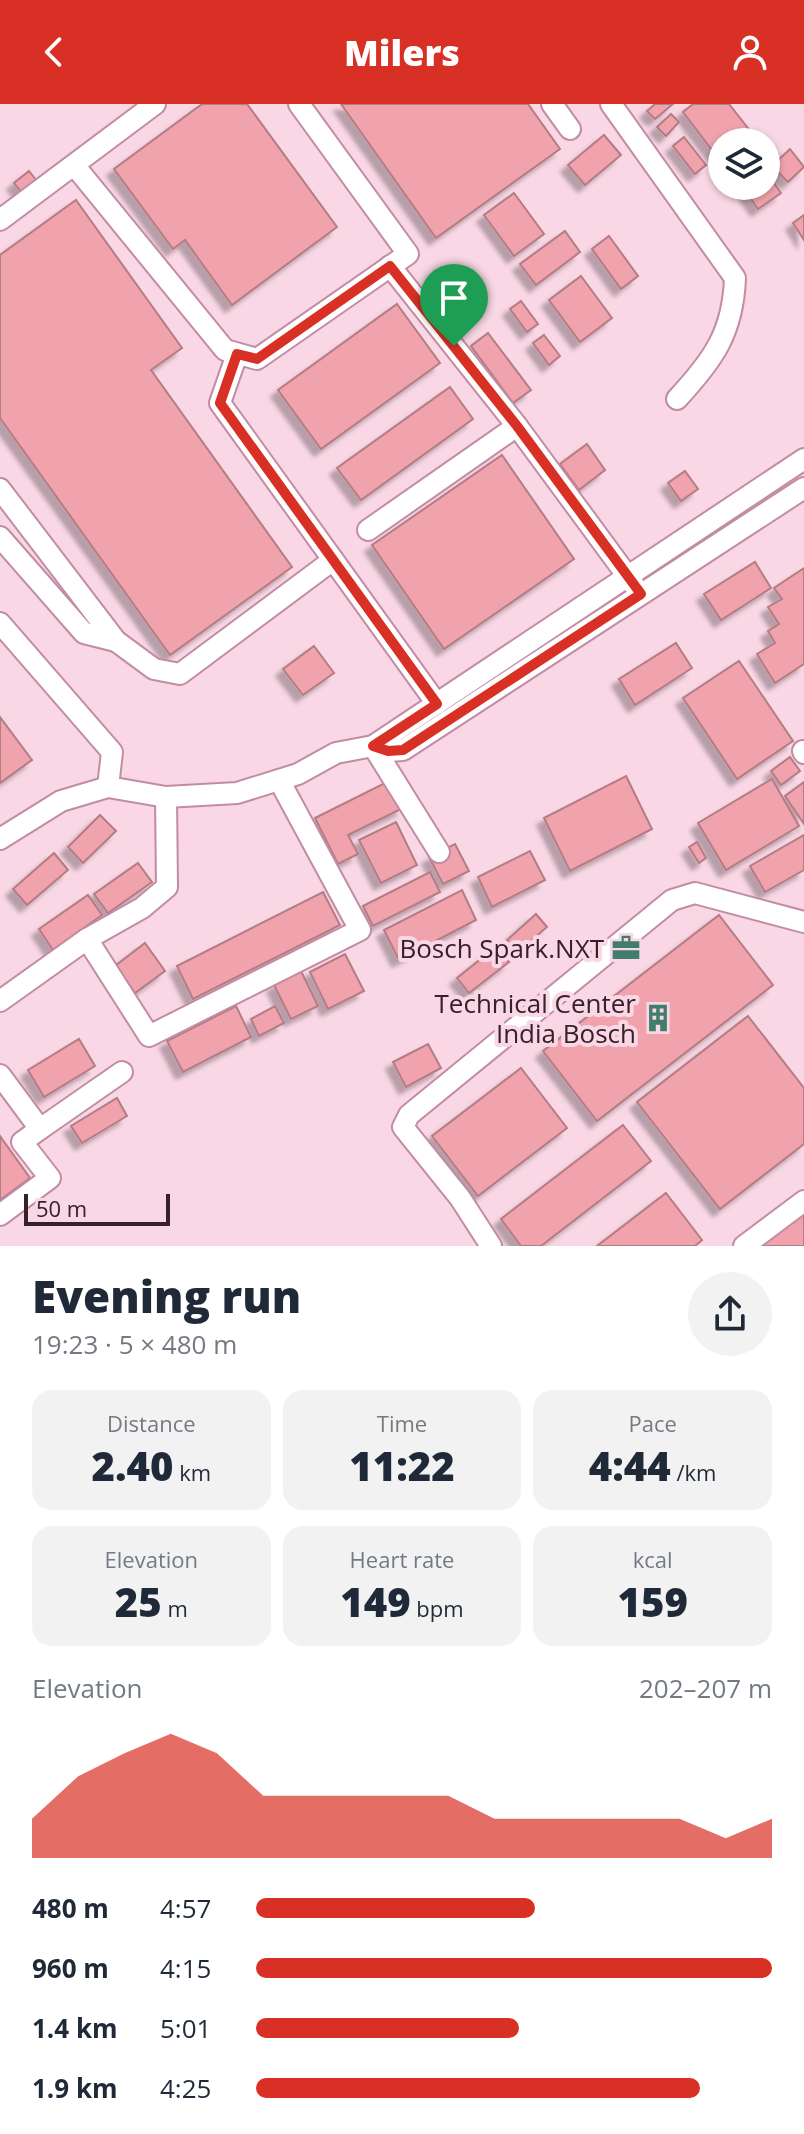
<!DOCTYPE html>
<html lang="en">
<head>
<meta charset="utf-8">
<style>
	body { margin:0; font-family:"Open Sans",sans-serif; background:#f2f2f3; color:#1f2937; height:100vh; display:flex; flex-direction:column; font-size:30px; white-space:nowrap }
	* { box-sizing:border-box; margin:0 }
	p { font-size:26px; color:#747a83 }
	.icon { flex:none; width:44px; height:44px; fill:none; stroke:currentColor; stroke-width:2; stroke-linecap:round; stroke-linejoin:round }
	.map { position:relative; height:1142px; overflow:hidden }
	.panel { display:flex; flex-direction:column; background:#fff; flex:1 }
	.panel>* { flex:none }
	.fabs { position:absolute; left:708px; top:24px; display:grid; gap:16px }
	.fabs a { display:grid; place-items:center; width:72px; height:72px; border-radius:50%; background:#fff; box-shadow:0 2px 6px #0004; font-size:40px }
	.scale { position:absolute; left:24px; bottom:20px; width:146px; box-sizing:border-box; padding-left:8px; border:4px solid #36212a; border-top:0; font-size:22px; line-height:28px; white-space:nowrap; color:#36212a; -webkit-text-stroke:6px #f9d7e5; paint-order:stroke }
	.pin { position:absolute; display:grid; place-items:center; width:68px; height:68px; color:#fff; margin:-82px -34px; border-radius:50% 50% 50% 0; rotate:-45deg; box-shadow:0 0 8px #0007 }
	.pin .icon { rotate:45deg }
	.round { display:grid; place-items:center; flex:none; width:84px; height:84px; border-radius:42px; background:#f2f2f3 }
	.head { display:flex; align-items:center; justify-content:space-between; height:136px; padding:0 32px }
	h1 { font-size:44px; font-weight:800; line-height:60px }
	.stats { display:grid; grid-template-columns:repeat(3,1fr); gap:12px; height:136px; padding:8px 32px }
	.stats div { display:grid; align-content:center; border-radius:20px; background:#f2f2f3; text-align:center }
	.stats b { font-size:40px; font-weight:800 }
	.stats small { font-size:22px; font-weight:400 }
	.stats p { font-size:22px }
	.chart { height:224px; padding:16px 32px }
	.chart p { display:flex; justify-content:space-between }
	.chart svg { width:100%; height:144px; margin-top:8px; fill:#d93025; opacity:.7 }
	ul { padding:0 32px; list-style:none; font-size:26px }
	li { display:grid; grid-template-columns:128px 96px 1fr; align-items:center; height:60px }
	li i { height:20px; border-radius:10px; background:#d93025 }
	header { display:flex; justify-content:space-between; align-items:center; height:104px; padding:0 32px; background:#d93025; color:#fff; font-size:36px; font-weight:800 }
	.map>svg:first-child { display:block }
	.building { fill:#f1a3ad; stroke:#b47b83; stroke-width:2; filter:url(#shadow) }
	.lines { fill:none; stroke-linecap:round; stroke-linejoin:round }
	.minor-casing { stroke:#c28ca4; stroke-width:24 }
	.minor { stroke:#fff; stroke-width:20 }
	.route-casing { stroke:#fff; stroke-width:16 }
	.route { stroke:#d93025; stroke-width:10 }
	.labels { text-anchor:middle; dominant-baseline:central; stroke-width:8; stroke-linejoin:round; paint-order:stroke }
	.poi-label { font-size:26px; fill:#36212a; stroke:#f9d7e5; text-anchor:end }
</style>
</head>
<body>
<header><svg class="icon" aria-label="back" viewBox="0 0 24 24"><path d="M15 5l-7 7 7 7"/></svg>Milers<svg class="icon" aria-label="person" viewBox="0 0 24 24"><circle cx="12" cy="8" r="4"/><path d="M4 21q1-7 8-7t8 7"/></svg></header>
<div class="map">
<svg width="804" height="1142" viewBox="0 0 804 1142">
	<defs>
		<filter id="shadow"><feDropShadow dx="-7" dy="7" stdDeviation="2" flood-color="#0004"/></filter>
	</defs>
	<rect width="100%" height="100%" fill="#f9d7e5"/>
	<g class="building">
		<path d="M202,0H247L337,123L232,201L185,136L173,145L114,65Z"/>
		<path d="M341,0H528L560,45L436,134Z"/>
		<path d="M655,0H673L655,15L647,7Z"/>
		<path d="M693,0H729L751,28L738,38H722V51L718,54L683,8Z"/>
		<path d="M671,10L679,18L666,32L657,23Z"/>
		<path d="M604,31L621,51L585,81L568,61Z"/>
		<path d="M684,33L706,61L695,70L673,42Z"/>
		<path d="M790,45L804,63L788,78L772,62Z"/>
		<path d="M29,67L37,77L22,89L14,79Z"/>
		<path d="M766,68L781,89L758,105L742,82H766Z"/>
		<path d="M514,89L544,130L514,152L484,111Z"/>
		<path d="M76,96L182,244L151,266L292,463L170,551L0,314V151Z"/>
		<path d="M804,111V136L793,119Z"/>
		<path d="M565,127L580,148L536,181L520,160Z"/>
		<path d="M609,132L638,172L621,185L592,145Z"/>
		<path d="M581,172L612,214L580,238L549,196Z"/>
		<path d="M521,197L538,220L527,228L510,205Z"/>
		<path d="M397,200L440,259L321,345L278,286Z"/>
		<path d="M488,229L531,286L513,299L471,242Z"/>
		<path d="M544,231L560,252L549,261L533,239Z"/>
		<path d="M450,283L473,315L361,396L337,364Z"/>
		<path d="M587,340L605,366L579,386L560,360Z"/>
		<path d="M502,351L574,455L444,545L372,441Z"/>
		<path d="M685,367L698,385L681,397L668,379Z"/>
		<path d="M755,458L771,484L721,516L704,490Z"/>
		<path d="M804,464V560L775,579L757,550L775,539L768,527L779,520L768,503L782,495L774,484Z"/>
		<path d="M676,539L692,564L635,601L619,575Z"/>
		<path d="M314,542L334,569L303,591L283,565Z"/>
		<path d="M739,557L793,637L737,675L683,594Z"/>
		<path d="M0,613L32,656L0,679Z"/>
		<path d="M790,653L800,667L781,681L771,667Z"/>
		<path d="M626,672L652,725L570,767L544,714Z"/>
		<path d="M772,675L799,722L726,766L698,719Z"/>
		<path d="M389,677L403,704L348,731L358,750L338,760L315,714Z"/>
		<path d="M804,678V720L785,692Z"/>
		<path d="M100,711L116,727L83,759L68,743Z"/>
		<path d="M396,718L417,761L381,779L359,736Z"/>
		<path d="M804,731V766L765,788L750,762Z"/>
		<path d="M697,738L706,754L699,759L689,743Z"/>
		<path d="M455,740L469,767L443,780L429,753Z"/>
		<path d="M530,747L545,776L492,803L478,773Z"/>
		<path d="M54,749L68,766L27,801L13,785Z"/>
		<path d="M138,759L152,778L108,809L94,790Z"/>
		<path d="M430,768L440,788L373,822L363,802Z"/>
		<path d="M462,786L476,816L399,856L384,826Z"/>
		<path d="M323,788L340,821L193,895L177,862Z"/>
		<path d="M88,791L102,811L53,846L39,825Z"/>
		<path d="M536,810L547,823L518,848L507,836Z"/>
		<path d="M719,811L773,881L597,1017L543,947Z"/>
		<path d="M145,839L165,867L135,889L115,862Z"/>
		<path d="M497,842L509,858L469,889L457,874Z"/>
		<path d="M345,850L364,887L328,905L310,868Z"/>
		<path d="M301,867L318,902L291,915L274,881Z"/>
		<path d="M236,902L251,933L183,968L167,937Z"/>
		<path d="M275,902L284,919L259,932L251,915Z"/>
		<path d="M748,912L804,984V1040L720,1105L637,998Z"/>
		<path d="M79,935L95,962L44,993L28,966Z"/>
		<path d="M428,940L441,964L406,983L393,958Z"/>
		<path d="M521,964L567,1024L478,1092L432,1032Z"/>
		<path d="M117,994L127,1012L82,1039L71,1022Z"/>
		<path d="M623,1021L651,1057L541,1142H521L501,1115Z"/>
		<path d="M0,1032L30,1074L0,1096Z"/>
		<path d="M666,1089L702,1136L695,1142H597Z"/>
		<path d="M804,1106V1142H757Z"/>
	</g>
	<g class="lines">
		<defs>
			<g id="minor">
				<path d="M552,0L570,25"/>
				<path d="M611,0L735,174C733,229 713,256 677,295"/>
				<path d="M74,61L225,246L257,255L408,150L299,0"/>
				<path d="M0,116L155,0"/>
				<path d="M390,162L517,322L634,481"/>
				<path d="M237,250L220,299L437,600"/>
				<path d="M0,385L116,537L154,565L180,570L333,456"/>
				<path d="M368,426L517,322"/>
				<path d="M0,433L84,529L116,537"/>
				<path d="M0,519L112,648L108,683L166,693L237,689L298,670L336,649L373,642L804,355"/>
				<path d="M373,642L388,647L403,646L804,384"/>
				<path d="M373,642L439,748"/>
				<path d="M803,647L804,649"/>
				<path d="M166,693L167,783L142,804L87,835L149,932L360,826L279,676"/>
				<path d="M0,735L61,697L108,683"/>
				<path d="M0,897L87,835"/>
				<path d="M0,971L40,1025L122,968"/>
				<path d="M0,1111L50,1074L22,1038L40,1025"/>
				<path d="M491,1142L460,1094L403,1023L409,1011L672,796L695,789L804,818"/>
				<path d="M744,1142L804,1097"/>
			</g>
		</defs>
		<use href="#minor" class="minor-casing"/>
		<use href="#minor" class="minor"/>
	</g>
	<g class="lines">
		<defs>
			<path id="route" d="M390,162L517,322L641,490L403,646L388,647L373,642L437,600L220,299L237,250L257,255Z"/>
		</defs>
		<use href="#route" class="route-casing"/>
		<use href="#route" class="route"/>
	</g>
	<defs>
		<symbol id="office-bare" viewBox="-9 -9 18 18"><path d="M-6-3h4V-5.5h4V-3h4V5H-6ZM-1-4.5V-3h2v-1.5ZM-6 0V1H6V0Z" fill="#407e6b" stroke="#f9d7e5" stroke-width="2.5" paint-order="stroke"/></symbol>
		<symbol id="building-bare" viewBox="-9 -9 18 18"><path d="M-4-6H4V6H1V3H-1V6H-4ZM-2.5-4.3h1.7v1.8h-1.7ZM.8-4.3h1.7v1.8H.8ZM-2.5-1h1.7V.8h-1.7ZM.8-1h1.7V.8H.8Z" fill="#407e6b" stroke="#f9d7e5" stroke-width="2.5" paint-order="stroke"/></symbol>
	</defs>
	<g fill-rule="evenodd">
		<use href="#office-bare" x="606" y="824" width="40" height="40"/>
		<use href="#building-bare" x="638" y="894" width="40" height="40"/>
	</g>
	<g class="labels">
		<g class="poi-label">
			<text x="604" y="844">Bosch Spark.NXT</text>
			<text x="636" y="899">Technical Center<tspan x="636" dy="30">India Bosch</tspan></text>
		</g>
	</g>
</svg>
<div class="fabs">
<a><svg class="icon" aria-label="layers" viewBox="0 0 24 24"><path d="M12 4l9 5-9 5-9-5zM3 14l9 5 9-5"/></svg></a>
</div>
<div class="scale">50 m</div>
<div class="pin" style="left:454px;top:242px;background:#1e9e55"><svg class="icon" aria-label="arrive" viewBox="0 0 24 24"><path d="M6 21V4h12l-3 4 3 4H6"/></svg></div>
</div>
<section class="panel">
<div class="head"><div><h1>Evening run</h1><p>19:23 · 5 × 480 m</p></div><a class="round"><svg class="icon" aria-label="share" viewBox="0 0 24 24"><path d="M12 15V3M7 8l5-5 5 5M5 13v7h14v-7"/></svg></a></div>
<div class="stats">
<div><p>Distance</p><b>2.40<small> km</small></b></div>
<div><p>Time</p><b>11:22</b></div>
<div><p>Pace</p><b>4:44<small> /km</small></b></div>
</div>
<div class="stats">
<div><p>Elevation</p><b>25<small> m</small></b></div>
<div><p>Heart rate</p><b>149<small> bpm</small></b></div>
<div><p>kcal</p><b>159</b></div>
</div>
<div class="chart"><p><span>Elevation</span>202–207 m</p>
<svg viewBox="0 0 160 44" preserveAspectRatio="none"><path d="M0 44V32L10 19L20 12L30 6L40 12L50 25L60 25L70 25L80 25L90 25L100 32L110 32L120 32L130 32L140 32L150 38L160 32V44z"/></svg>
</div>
<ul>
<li><b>480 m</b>4:57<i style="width:54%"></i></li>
<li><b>960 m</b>4:15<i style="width:100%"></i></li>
<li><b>1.4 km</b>5:01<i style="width:51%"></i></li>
<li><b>1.9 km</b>4:25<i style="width:86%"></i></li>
</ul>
</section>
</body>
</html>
